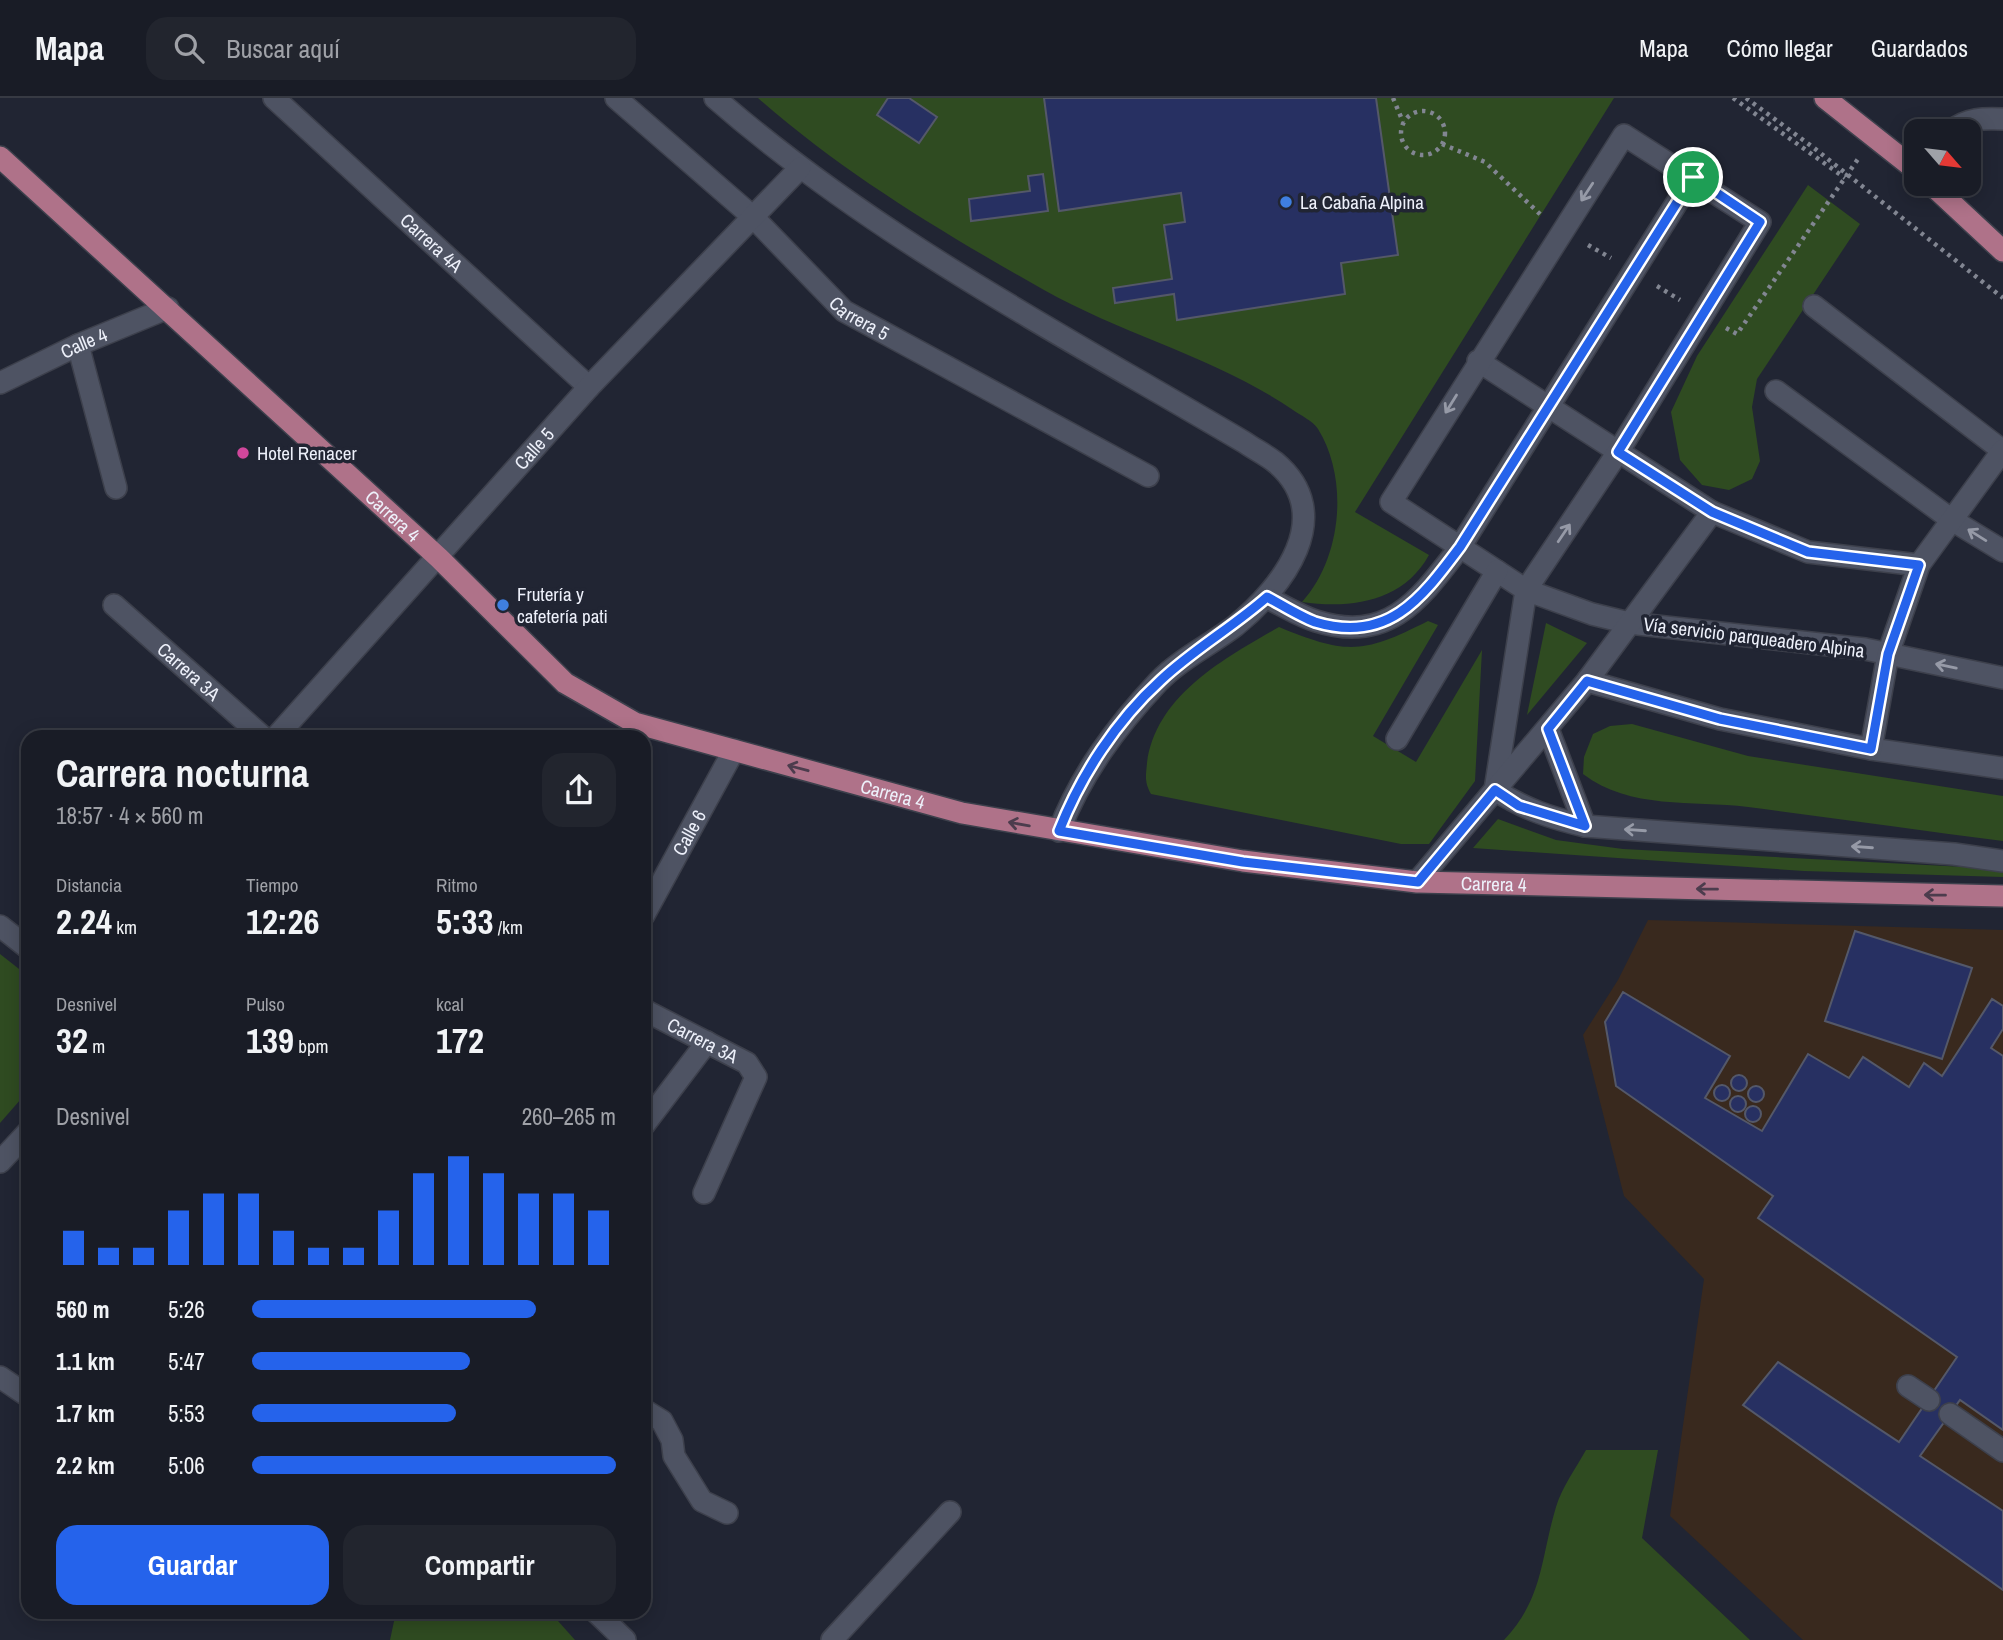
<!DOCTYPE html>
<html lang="es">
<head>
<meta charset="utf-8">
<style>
	body { margin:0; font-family:"Archivo Narrow",sans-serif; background:#22252e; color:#f1f3f6; height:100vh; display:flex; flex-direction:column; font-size:26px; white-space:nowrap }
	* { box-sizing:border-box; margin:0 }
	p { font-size:23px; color:#9fa1a7 }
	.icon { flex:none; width:38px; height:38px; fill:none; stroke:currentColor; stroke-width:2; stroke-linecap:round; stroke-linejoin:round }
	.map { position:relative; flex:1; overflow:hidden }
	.side { position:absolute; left:21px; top:632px; width:630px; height:889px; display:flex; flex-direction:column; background:#191c26; border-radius:21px; box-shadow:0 4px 18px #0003,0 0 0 2px #373a43 }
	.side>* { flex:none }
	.needle { width:46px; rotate:118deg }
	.tools { position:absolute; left:1904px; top:21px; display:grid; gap:14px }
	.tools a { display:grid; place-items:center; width:77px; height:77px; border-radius:14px; background:#191c26; box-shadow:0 4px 18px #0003,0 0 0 2px #373a43; font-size:35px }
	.pin { position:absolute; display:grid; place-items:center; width:60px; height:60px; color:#fff; margin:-30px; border:4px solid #fff; border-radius:50%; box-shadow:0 2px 7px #0007 }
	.round { display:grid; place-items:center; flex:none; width:74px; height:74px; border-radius:21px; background:#22252e }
	.head { display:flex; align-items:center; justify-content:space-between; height:119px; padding:0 35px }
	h1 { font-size:38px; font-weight:700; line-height:52px }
	.metrics { display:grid; grid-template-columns:repeat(3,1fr); gap:10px; height:119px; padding:7px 35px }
	.metrics div { display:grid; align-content:center }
	.metrics b { font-size:35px; font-weight:700 }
	.metrics small { font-size:19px; font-weight:400 }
	.metrics p { font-size:19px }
	.chart { height:196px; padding:14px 35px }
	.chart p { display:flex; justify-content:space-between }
	.chart svg { width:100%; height:126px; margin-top:7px; stroke:#2563eb; stroke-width:6 }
	.action { display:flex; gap:14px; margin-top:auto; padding:14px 35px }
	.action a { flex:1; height:80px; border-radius:21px; background:#2563eb; color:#fff; font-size:28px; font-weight:700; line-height:80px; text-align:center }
	.action a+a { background:#22252e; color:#f1f3f6 }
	ul { padding:0 35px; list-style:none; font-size:23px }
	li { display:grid; grid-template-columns:112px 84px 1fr; align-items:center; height:52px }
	li i { height:18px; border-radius:9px; background:#2563eb }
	header { display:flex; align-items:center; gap:42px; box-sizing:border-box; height:98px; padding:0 35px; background:#191c26; border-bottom:2px solid #373a43 }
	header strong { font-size:33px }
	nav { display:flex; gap:38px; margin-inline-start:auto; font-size:24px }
	.search { width:490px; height:63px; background:#22252e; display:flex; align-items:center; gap:18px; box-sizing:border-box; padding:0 24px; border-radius:21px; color:#9fa1a7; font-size:26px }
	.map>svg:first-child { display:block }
	.industrial { fill:#39291e }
	.green { fill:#2f4b21 }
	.building { fill:#273062; stroke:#545869; stroke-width:2 }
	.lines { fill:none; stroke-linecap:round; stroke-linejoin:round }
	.minor-casing { stroke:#3d404c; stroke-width:24 }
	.major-casing { stroke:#3d404c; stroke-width:24 }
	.path { stroke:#828692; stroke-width:4.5; stroke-dasharray:3.5 5; stroke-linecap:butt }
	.minor { stroke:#4e5363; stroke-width:21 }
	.major { stroke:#af7289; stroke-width:21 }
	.oneway { stroke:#969aa7 }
	.oneway2 { stroke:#4c3c4d }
	.route-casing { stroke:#fff; stroke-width:14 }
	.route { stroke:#2563eb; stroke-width:9 }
	.shop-dot { fill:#3f7fe0; stroke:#212533; stroke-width:2.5 }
	.hotel-dot { fill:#d1479c; stroke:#212533; stroke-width:2.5 }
	.labels { text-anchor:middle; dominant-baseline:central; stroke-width:7; stroke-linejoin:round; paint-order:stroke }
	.poi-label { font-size:19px; fill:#edf0fa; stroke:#212533; text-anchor:start }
	.street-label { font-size:19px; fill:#edf0fa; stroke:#212533 }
</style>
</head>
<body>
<header>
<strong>Mapa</strong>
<div class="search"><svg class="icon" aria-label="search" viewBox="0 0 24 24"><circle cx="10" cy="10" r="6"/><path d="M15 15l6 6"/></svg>Buscar aquí</div>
<nav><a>Mapa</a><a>Cómo llegar</a><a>Guardados</a></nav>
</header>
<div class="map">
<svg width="2003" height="1542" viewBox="0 0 2003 1542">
	<rect width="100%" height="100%" fill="#212533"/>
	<path class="industrial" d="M1648,822L2003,832V1542H1803L1670,1418L1704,1181L1624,1098L1583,937L1618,882Z"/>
	<g class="green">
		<path d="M758,0H1614L1355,414L1429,457C1403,504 1351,511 1302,504C1342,460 1349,381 1318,331C1313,323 1300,317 1293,312C1217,260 1124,237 1044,192C945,136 844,76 758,0Z"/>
		<path d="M1808,87L1860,126L1757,281L1752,309L1760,363L1752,381L1729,392L1702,387L1680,362L1671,314L1697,258Z"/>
		<path d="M1428,523L1438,527L1373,638L1416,664L1482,552L1475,683L1429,746H1401L1151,696C1144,684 1146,677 1147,665C1156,597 1225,560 1279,529C1347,557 1363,556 1428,523Z"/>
		<path d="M1546,525L1587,545L1527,617Z"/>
		<path d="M1632,626L1748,658L2003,698V743C1918,732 1833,720 1748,709C1692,702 1630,712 1583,676L1584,659L1593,636L1610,628Z"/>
		<path d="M1498,721L1556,742L1623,751L2003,771V779L1804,773L1473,750Z"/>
		<path d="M0,856L28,878V993L0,1025Z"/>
		<path d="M1586,1352H1658L1642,1440L1750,1542H1504C1544,1499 1540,1462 1556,1409C1562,1389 1576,1370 1586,1352Z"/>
		<path d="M396,1514H550L575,1542H390Z"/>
	</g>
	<g class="building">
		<path d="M888,0H909L937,19L919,45L877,17Z"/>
		<path d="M1044,0H1376L1398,157L1341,165L1345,196L1177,222L1174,196L1115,205L1113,190L1172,181L1164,127L1185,124L1181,95L1059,113Z"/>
		<path d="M1043,76L1048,113L971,123L969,101L1030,93L1028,78Z"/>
		<path d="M1855,833L1972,870L1942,961L1825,923Z"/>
		<path d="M1623,894L1730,958L1705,1000L1762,1033L1808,956L1849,980L1863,959L1909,989L1924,965L1942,978L1992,901L2003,908V931L1991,950L2003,958V1332L1960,1302L1920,1358L2003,1413V1492L1743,1307L1778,1264L1899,1344L1957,1259L1758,1120L1773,1098L1616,988L1605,924Z"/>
		<circle cx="1739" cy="985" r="8"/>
		<circle cx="1722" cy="995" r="8"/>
		<circle cx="1756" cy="996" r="8"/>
		<circle cx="1738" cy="1006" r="8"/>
		<circle cx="1753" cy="1016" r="8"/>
	</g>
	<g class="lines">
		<defs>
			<g id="minor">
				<path id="s1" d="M274,0L589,289"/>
				<path id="s2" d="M616,0L753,119L844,213L1148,378"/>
				<path d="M715,0C874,139 1063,237 1244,344C1254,351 1266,357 1275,364C1339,417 1282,490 1235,528C1210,547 1180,561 1158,584C1116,629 1081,676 1059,733"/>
				<path d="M1951,33C1967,20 1984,20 2003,21"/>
				<path d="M1814,208L2003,353"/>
				<path d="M78,247L116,390"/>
				<path d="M1478,263L1712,414L1808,454L1919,467"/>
				<path id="s3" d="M0,285L78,247L168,210"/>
				<path d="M1776,293L1952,422L2003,453"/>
				<path d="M1267,500C1283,507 1299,518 1316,523C1389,546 1420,501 1460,449L1693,79"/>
				<path id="s4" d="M114,507L263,639"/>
				<path d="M2003,580L1865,551L1629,525L1592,516L1526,492L1391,404L1624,37L1760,124L1618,354L1526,492L1495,692C1524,711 1551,720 1585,728L1954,756L2003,763"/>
				<path d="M1587,583L1720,621L1871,651L2003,670"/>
				<path d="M1548,631L1585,728"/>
				<path id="s5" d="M276,639L589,289L800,70"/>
				<path d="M1397,641L1497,473"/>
				<path d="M1871,651L1888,556L1919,467L2003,352"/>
				<path d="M1417,784L1587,583L1712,414"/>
				<path id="s6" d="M644,817L734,652"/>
				<path d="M0,828L28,850"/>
				<path id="s7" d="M644,912L747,965L756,979L704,1095"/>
				<path d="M644,1027L707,944"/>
				<path d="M0,1064L28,1034"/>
				<path d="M0,1279L28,1298"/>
				<path d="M1908,1288L1929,1302"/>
				<path d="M644,1312L662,1323L672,1342L674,1358L702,1403L727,1415"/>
				<path d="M1950,1316L2003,1353"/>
				<path d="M596,1514L625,1542"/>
				<path d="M832,1542L950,1414"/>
			</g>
			<g id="major">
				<path d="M1825,0L1916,72"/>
				<path id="s8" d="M0,59L439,460L565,585L635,625L962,715L1243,763L1417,784L2003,798"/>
				<path d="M1931,86L2003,153"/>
			</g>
		</defs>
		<use href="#minor" class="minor-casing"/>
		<use href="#major" class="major-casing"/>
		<g class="path">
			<path d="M1393,0L1403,24"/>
			<path d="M1733,0L1845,80"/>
			<path d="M1746,0L1814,50L2003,200"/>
			<circle cx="1423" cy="35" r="22"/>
			<path d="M1442,46L1485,64L1542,118"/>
			<path d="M1588,147L1611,160"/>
			<path d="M1657,188L1680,202"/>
			<path d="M1726,230L1737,236L1858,61"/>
		</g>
		<use href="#minor" class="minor"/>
		<use href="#major" class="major"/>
	</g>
	<defs><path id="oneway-shaft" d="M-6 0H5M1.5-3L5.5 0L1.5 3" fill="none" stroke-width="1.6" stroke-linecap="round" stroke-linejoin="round" transform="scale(1.75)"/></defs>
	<g class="oneway">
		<use href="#oneway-shaft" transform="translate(1587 94) rotate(123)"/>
		<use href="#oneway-shaft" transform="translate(1451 306) rotate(122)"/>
		<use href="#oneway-shaft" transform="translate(1564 435) rotate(-56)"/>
		<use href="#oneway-shaft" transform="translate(1977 437) rotate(-148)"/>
		<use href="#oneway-shaft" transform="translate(1946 568) rotate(-168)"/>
		<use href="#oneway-shaft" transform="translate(1635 732) rotate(-176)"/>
		<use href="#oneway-shaft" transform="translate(1862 749) rotate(-176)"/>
	</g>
	<g class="oneway2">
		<use href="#oneway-shaft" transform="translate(798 670) rotate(-165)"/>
		<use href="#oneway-shaft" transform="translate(1019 726) rotate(-170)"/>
		<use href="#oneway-shaft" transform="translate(1707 791) rotate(-179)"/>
		<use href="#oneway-shaft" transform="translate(1935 797) rotate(-179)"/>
	</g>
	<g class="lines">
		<defs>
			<path id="route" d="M1693,79L1760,124L1618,354L1712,414L1808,454L1919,467L1888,556L1871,651L1720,621L1587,583L1548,631L1585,728L1519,708L1495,692L1418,784L1243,764L1059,733C1081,677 1116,623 1161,582C1194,551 1233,529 1267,499C1282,507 1299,518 1315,524C1388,546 1421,501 1460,449Z"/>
		</defs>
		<use href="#route" class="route-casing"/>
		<use href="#route" class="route"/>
	</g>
	<g class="shop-dot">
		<circle cx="1286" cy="104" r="7"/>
		<circle cx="503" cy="507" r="7"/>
	</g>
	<circle class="hotel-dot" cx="243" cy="355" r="7"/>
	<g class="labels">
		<g class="poi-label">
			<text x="1300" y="104">La Cabaña Alpina</text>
			<text x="257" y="355">Hotel Renacer</text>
			<text x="517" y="496">Frutería y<tspan x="517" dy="22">cafetería pati</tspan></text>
		</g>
		<g class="street-label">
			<text stroke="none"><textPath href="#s1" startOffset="214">Carrera 4A</textPath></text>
			<text stroke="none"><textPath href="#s2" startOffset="329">Carrera 5</textPath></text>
			<text stroke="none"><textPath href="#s3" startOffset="93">Calle 4</textPath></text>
			<text stroke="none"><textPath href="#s5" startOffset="387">Calle 5</textPath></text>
			<text stroke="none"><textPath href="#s8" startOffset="532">Carrera 4</textPath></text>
			<text transform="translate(1754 539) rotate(7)">Vía servicio parqueadero Alpina</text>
			<text stroke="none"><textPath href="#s4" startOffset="100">Carrera 3A</textPath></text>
			<text stroke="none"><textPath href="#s8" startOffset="1120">Carrera 4</textPath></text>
			<text stroke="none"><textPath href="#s6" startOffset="94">Calle 6</textPath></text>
			<text stroke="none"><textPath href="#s8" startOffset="1729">Carrera 4</textPath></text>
			<text stroke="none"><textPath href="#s7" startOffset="66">Carrera 3A</textPath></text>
		</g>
	</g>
</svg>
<div class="tools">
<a><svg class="needle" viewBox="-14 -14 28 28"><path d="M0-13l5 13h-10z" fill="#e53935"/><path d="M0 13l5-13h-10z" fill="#9fa1a7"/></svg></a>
</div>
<div class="pin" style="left:1693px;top:79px;background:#1e9e55"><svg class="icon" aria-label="arrive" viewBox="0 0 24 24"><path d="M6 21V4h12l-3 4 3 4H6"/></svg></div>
<section class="side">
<div class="head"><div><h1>Carrera nocturna</h1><p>18:57 · 4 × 560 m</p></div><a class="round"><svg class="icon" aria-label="share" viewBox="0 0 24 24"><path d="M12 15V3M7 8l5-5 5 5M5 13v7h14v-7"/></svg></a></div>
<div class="metrics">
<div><p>Distancia</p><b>2.24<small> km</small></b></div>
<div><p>Tiempo</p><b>12:26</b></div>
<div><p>Ritmo</p><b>5:33<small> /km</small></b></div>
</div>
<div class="metrics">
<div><p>Desnivel</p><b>32<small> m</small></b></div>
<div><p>Pulso</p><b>139<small> bpm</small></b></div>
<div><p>kcal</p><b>172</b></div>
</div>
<div class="chart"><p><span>Desnivel</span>260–265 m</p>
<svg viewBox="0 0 160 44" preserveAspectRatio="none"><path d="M5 44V32M15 44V38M25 44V38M35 44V25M45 44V19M55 44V19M65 44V32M75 44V38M85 44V38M95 44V25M105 44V12M115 44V6M125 44V12M135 44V19M145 44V19M155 44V25"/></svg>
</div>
<ul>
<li><b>560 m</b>5:26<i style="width:78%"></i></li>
<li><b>1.1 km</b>5:47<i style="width:60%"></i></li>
<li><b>1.7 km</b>5:53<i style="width:56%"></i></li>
<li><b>2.2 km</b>5:06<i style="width:100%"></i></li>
</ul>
<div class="action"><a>Guardar</a><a>Compartir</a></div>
</section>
</div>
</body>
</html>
